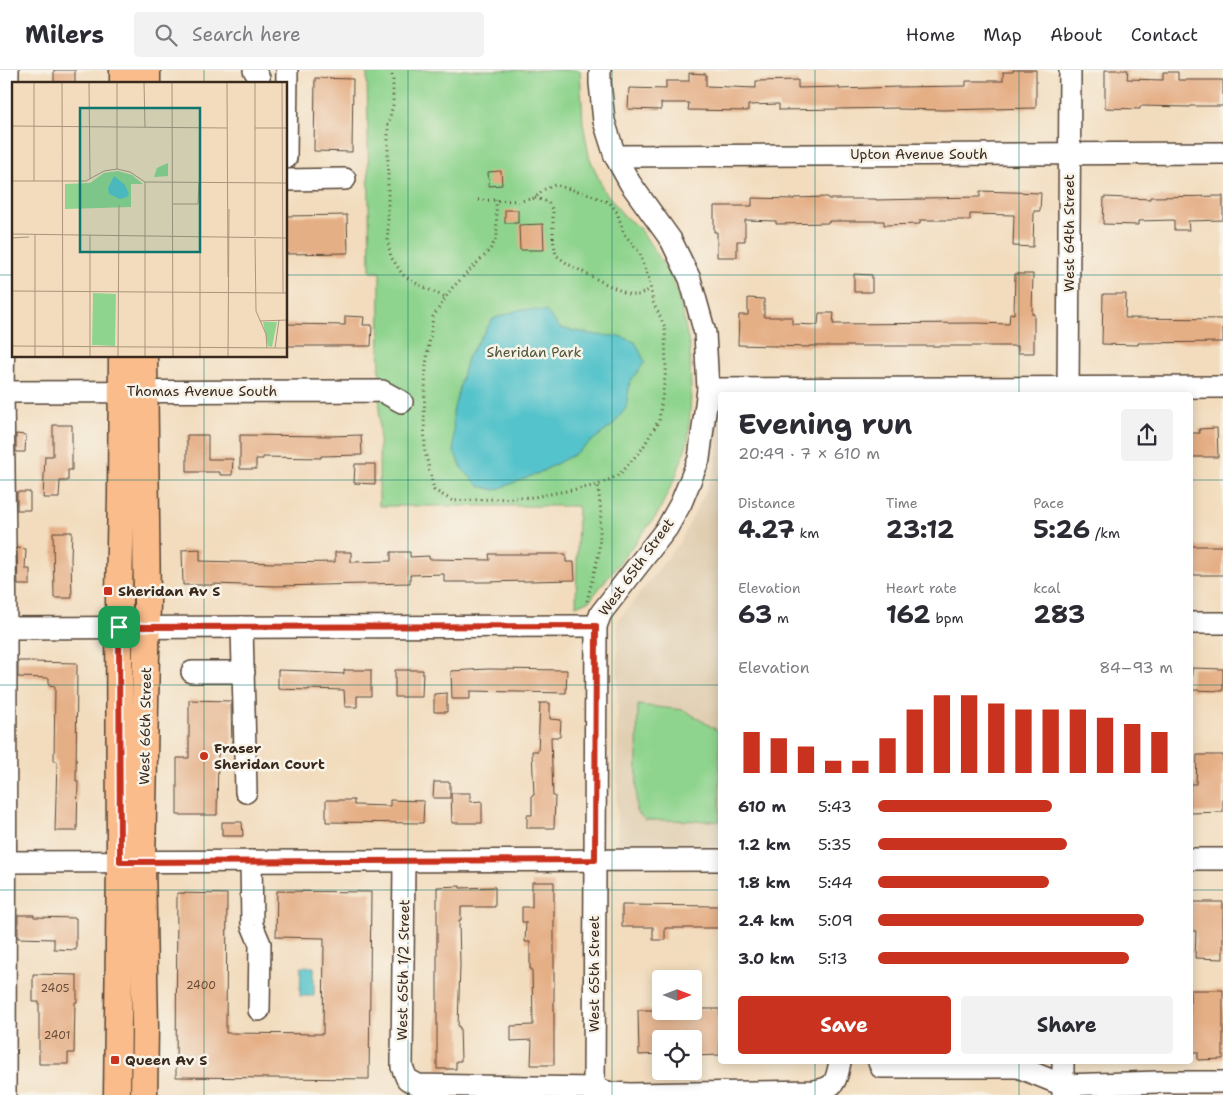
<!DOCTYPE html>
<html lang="en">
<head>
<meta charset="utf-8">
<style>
	body { margin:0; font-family:"Shantell Sans",sans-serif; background:#f2f2f3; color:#2b2b33; height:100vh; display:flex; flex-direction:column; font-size:19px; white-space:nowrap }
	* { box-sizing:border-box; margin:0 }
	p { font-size:16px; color:#7c7c81 }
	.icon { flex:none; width:28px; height:28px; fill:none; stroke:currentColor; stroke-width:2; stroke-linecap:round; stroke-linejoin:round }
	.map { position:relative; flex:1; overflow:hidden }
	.drawer { position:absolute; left:718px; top:322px; width:475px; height:672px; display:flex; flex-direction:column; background:#fff; border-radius:5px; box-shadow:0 2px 12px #0003 }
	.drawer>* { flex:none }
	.needle { width:32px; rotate:90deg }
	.fabs { position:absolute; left:652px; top:900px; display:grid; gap:10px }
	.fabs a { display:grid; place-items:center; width:50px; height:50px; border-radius:5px; background:#fff; box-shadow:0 2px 12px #0003; font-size:25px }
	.pin { position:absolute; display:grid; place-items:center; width:42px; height:42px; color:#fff; margin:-21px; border-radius:10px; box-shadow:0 2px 8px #0006 }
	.round { display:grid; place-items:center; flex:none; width:52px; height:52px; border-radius:5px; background:#f2f2f3 }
	.summary { display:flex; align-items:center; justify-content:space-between; height:85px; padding:0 20px }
	h1 { font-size:28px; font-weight:700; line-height:38px }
	.stats { display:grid; grid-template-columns:repeat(3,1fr); gap:8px; height:85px; padding:5px 20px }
	.stats div { display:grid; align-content:center }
	.stats b { font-size:25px; font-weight:700 }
	.stats small { font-size:14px; font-weight:400 }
	.stats p { font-size:14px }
	.chart { height:140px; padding:10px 20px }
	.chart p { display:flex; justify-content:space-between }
	.chart svg { width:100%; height:90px; margin-top:5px; stroke:#c8321e; stroke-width:6 }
	.action { display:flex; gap:10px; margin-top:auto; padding:10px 20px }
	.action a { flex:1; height:58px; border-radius:5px; background:#c8321e; color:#fff; font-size:20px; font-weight:700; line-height:58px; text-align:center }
	.action a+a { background:#f2f2f3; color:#2b2b33 }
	ul { padding:0 20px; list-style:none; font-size:16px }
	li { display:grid; grid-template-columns:80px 60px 1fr; align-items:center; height:38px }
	li i { height:12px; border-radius:6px; background:#c8321e }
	header { display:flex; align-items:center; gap:30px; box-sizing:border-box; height:70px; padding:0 25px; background:#fff; border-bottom:1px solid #e1e1e2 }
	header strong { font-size:24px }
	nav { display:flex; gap:28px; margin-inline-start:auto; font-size:18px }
	.search { width:350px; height:45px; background:#f2f2f3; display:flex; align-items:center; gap:12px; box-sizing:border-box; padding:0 18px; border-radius:5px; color:#7c7c81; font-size:19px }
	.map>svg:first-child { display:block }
	.built { fill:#e0ceb1 }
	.green { fill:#8fd48e; stroke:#657f56 }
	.water { fill:#55c3cb; stroke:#487674 }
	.building { fill:#e5af86 }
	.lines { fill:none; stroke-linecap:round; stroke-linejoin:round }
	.minor-casing { stroke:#564536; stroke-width:24 }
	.major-casing { stroke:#564536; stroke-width:29 }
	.path { stroke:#564536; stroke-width:3; stroke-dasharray:1 4; stroke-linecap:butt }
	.minor { stroke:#fff; stroke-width:21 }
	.major { stroke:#f9bc8a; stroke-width:26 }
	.route-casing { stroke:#fff; stroke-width:10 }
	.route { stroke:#c8321e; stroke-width:6 }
	.grid { fill:none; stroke:#0f766e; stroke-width:1; stroke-opacity:0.55 }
	.poi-dot { fill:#c8321e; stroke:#f7f3e8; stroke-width:2 }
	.labels { text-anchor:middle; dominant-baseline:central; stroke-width:5; stroke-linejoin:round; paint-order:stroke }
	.number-label { font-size:11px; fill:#664b38 }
	.street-label { font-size:14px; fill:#3b2a1e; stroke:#f7f3e8 }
	.park-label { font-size:14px; fill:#50543a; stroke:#f7f3e8 }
	.poi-label { font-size:14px; font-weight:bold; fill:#3b2a1e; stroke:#f7f3e8; text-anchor:start }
	.inset-road { fill:none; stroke:#a9957d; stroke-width:1 }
	.view { fill:#0f766e; fill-opacity:0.15; stroke:#0f766e; stroke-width:2.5 }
	.inset-edge { fill:none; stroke:#3b2a1e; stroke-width:2.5 }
</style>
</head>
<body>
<header>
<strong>Milers</strong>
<div class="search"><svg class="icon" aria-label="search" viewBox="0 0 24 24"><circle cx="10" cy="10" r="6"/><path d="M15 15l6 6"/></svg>Search here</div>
<nav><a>Home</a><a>Map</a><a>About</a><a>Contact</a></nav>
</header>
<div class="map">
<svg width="1223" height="1025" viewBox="0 0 1223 1025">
	<rect width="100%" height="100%" fill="#f7f3e8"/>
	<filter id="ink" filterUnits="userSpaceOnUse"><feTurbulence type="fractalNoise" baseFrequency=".02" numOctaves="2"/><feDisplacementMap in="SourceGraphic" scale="10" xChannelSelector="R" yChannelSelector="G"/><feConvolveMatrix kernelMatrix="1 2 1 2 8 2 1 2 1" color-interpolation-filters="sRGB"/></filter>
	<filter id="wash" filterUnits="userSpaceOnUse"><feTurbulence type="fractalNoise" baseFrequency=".0096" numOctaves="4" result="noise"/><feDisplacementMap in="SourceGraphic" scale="20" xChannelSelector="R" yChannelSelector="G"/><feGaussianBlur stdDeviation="1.12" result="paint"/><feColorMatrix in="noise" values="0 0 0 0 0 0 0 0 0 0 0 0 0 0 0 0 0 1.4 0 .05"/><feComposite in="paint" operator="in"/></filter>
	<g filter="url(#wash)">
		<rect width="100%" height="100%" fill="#f2dcbd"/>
		<path class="built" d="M720,374V776L617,777L618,551L680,472L703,427L715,397Z"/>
		<g class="green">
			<path d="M367,0H580L583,53L589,86L603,119L624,146L639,158L655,181L672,208L682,240L690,279L691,325L688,371L676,406L657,445L590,530L576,536L578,436H379L380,202H370Z"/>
			<path d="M638,635L684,640L717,660L720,664V751L645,750L636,741Z"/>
		</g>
		<g class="water">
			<path d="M521,239L546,241L560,258L597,265L619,266L635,272L645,292L630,312L626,338L612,356L573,385L539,403L495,420L479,416L463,400L454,382L453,342L467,288L493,249Z"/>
			<path d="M301,897H314V926H300Z"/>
		</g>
		<g id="blocks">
			<g class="building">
				<rect x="54" y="0" width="21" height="14"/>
				<path d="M1013,0H1036V38L943,40L898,39V38L779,40V34L748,35V41L688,40L689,33H661V40L628,39L629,18L666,19V11H689V3L706,4V16L756,18V11L798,10V18L839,17V19L898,17L966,16V11H1003V2H1013Z"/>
				<path d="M1105,0H1128L1127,9L1163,10V2H1178V10H1223V36H1190V37L1140,36V39L1105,38Z"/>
				<path d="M315,8L353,9L352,82L314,81Z"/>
				<path d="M501,101L502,115L489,116L488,102Z"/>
				<path d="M980,121L1041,123L1040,141H1034L1033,177L1013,176L1014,145L970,144V150H920V154L884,155V151H829V153L776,154V151L745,150V171H737V187H717V162H714V136H752V128L794,129V128L828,127V129H876V130L925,129V128L980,127Z"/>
				<path d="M1223,126V150L1188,151L1189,160H1174V150L1138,151V155L1103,154L1104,127L1150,129V127Z"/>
				<rect x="505" y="140" width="13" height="13"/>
				<path d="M347,145L348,183L286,184V146Z"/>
				<path d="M543,154L544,180H520L519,155Z"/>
				<path d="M854,204L872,205V222H854Z"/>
				<path d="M1015,204H1033L1032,244H1034V283H1018V276H809V277L738,275L739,245H748V228L764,229V247H792V254L818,255L819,243H834L833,254L977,253L1009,254L1010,243L1014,244Z"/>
				<path d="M1103,224H1126L1125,248L1223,249V272L1138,273V275L1102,274Z"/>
				<path d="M345,246L364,247L363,255H372L371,276H286V254L345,255Z"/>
				<path d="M53,355H72V400H68V411H60L59,428H43L45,386H53Z"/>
				<path d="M1217,358L1218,387H1190V363H1200L1199,359Z"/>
				<path d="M16,364L26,365L25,382H16Z"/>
				<path d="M187,365H208V389H233L232,405H220V402H187Z"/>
				<path d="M240,365L330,366L361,365L362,385L321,386V388L263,387V389H256V399H240Z"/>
				<path d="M355,394H375V414L354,413Z"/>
				<rect x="17" y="422" width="13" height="18"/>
				<path d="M53,462H72L71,488L72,528H54Z"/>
				<rect x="1190" y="476" width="33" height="29"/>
				<path d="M17,478L26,479L25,499H30V515H18Z"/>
				<path d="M200,479V491L276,493L335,492V482H351V492L391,491V482H410V487L429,486V489L490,490L489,484H566V492H574L575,510L484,512H444V504L410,505V513L276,516L212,514V515H183L182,480Z"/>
				<path d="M18,591H30V592L77,593L76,711H78L77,761H55L57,691H54L55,616L49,615V608L18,607Z"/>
				<path d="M1192,598L1223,599V621L1191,620Z"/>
				<path d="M488,599L567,600L566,623L470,621V629H452L451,601Z"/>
				<path d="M278,600L308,601V602L344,604V600H371V626H357V637H345L344,620L308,619V620L278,619Z"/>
				<path d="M395,600H423L422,627H395Z"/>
				<path d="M447,623V642H434V624Z"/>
				<path d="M189,630L231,631L232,683H218L217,745H177V688H189Z"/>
				<path d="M540,633H550V649L561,650L560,667H551L553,726H555L554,758H527V745H532V725H534L532,681H538Z"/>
				<path d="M1197,685H1223V742L1190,743V714H1196Z"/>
				<path d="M434,712H450V728H433Z"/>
				<path d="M451,723H470V732L482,731V753H452Z"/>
				<path d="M326,730H354V735L390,736V730L424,731L423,753L326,752Z"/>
				<path d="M222,752H242L243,766H222Z"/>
				<path d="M532,812H554V995H531L532,970L511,971V956L533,955L532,899H530V872H525L526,852H522V837H532Z"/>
				<path d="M460,816V818L495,817V837H461V850H459L460,895L458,957H460L461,991H456V999H437V817Z"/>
				<path d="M277,821L371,822L369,1009L176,1007L177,823L227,824L226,963L323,964L324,868L276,867Z"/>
				<path d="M1190,832H1223V889L1195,888L1196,861H1190Z"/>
				<path d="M622,835L720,836V858H665V870H653V857H622Z"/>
				<path d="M18,845H34V847L76,848V880L54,879V869L18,868Z"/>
				<path d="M33,904L77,905V932H75L74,983H68V994H39V932H33Z"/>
				<path d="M1190,920H1223V989L1198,990V982H1190Z"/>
				<path d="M694,939H720V985L694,986V969H661V984L639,985L638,940H661V941H694Z"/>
			</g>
		</g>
	</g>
	<g filter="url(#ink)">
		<use href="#blocks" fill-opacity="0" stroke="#564536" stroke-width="1"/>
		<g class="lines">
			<defs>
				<g id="minor">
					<path d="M254,0L259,8V14"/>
					<path d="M615,86L1223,83"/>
					<path d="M286,88L287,0"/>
					<path d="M286,110L345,109"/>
					<path d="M708,319L1223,317"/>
					<path d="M0,322L382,321L402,332"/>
					<path d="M1068,325L1070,0"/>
					<path d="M1190,553H1223"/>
					<path d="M242,557L246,722"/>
					<path d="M0,558L596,556"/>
					<path d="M192,602H244"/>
					<path d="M1190,789H1223"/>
					<path d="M251,791L252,855L260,874L259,940"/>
					<path d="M404,791L402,997L407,1009L418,1015L594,1018L611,1023L630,1024L814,1021C835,1018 836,1012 840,992"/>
					<path d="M0,792L720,790"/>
					<path d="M879,992L881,997H1018L1063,1015L1159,1012H1223"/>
					<path d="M5,1025L6,558L3,322L8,0"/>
					<path d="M594,1025L596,556L601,543L667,458L681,433L699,389L708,319L705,263L690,209L671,170L630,113L615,86L604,51L600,13V0"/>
					<path d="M1063,1025V992"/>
				</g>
				<g id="major">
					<path d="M123,14V0"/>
					<path d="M147,14V0"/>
					<path d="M117,1025L120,792L119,525L121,425L122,286"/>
					<path d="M144,1025L145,958L142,792L147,532L144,286"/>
				</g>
			</defs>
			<use href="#minor" class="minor-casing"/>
			<use href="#major" class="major-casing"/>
			<g class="path">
				<path d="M391,0L393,9V35L388,55V173L391,187L403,205L421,216L445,227"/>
				<path d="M535,128L548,132L553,141V169L556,185L568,194L604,213L630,225H639L651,219"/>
				<path d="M478,130L521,131L535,128L543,120L555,115L588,124L610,133L617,142L624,164L639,182L649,209L653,232L665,257L666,300L659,350L642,379L619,405L598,415L534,427L453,431L434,420L425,381L424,345L426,295L433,247L451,219L490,180L497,167L496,130"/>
				<path d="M587,531L599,483L601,443L598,415"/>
			</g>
			<use href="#minor" class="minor"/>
			<use href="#major" class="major"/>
		</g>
	</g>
	<g class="lines" filter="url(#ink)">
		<defs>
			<path id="route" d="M596,556L595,790L120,792L119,557Z"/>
		</defs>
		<use href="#route" class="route-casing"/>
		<use href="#route" class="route"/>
	</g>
	<path class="grid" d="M204,0V14M408,0V1025M612,0V1025M815,0V325M1019,0V325M0,205H14M286,205H1223M204,286V1025M0,410H720M1190,410H1223M0,615H720M1190,615H1223M0,820H720M1190,820H1223M815,992V1025M1019,992V1025"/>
	<g class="poi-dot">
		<rect x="103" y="516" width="10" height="10" rx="2.5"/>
		<circle cx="204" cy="686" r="5"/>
		<rect x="110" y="985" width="10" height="10" rx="2.5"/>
	</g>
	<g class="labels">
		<g class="number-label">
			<text x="201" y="915">2400</text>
			<text x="55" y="918">2405</text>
			<text x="57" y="965">2401</text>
		</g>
		<g class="street-label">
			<text x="919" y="84">Upton Avenue South</text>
			<text transform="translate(1069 163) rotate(-90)">West 64th Street</text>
			<text x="202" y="321">Thomas Avenue South</text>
			<text transform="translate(636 497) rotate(-54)">West 65th Street</text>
			<text transform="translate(145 656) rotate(-89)">West 66th Street</text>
			<text transform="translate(403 900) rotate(-89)">West 65th 1/2 Street</text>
			<text transform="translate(594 904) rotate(-90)">West 65th Street</text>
		</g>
		<g class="park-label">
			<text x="534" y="282">Sheridan Park</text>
		</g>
		<g class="poi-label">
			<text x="118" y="521">Sheridan Av S</text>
			<text x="214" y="678">Fraser<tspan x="214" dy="16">Sheridan Court</tspan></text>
			<text x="125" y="990">Queen Av S</text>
		</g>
	</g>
	<g transform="translate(12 12)">
		<rect width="275" height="275" fill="#f2dcbd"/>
		<path d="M156,81V94L142,95L145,86ZM106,89L120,93L131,102H119V125L53,127V102L78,101L92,91ZM81,211L104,212L103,264L80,263ZM251,240H265L260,265L256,264Z" fill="#8fd48e"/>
		<path d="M102,94L113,103L117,112L115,115L108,117L97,112L96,106Z" fill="#55c3cb"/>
		<path class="inset-road" d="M22,0V99M50,0L51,275M77,0L78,97M105,0V87M132,0L133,45M160,0L161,275M215,0L216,195M243,0V154M270,0L271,211M0,44L215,46M243,46H275M0,99H74L92,89L105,87L118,90L133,100L275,101M133,100V275M160,122H186L187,100M0,152L275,156M23,152V275M78,153V275M188,153V275M0,156L17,155M243,157L244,229L254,252L255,266M0,209L275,211M248,239L275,238M0,264L275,266M263,266L267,238M106,275L107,123M216,275L217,127"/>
		<path class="view" d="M68,26H188V170H68Z"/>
		<rect width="275" height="275" class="inset-edge"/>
	</g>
</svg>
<div class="fabs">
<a><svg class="needle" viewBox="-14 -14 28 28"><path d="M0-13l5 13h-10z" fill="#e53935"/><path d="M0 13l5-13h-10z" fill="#7c7c81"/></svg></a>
<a><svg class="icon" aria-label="locate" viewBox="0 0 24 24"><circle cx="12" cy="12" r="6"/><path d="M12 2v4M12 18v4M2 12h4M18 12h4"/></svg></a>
</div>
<div class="pin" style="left:119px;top:557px;background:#1e9e55"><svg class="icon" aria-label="arrive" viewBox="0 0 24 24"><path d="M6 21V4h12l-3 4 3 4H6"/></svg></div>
<section class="drawer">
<div class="summary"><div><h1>Evening run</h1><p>20:49 · 7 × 610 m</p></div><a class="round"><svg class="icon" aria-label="share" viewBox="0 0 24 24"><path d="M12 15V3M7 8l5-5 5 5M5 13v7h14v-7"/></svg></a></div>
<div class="stats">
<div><p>Distance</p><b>4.27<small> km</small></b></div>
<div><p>Time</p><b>23:12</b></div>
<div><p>Pace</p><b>5:26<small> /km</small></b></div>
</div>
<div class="stats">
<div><p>Elevation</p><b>63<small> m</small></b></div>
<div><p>Heart rate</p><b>162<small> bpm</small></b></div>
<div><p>kcal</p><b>283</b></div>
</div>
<div class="chart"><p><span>Elevation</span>84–93 m</p>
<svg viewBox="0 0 160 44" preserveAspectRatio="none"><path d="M5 44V24M15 44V27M25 44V31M35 44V38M45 44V38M55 44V27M65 44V13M75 44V6M85 44V6M95 44V10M105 44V13M115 44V13M125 44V13M135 44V17M145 44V20M155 44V24"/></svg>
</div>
<ul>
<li><b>610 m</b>5:43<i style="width:59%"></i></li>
<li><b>1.2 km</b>5:35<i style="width:64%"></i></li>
<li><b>1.8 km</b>5:44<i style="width:58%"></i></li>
<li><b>2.4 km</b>5:09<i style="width:90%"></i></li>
<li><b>3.0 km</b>5:13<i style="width:85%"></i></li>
</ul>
<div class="action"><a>Save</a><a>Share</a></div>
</section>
</div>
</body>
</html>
